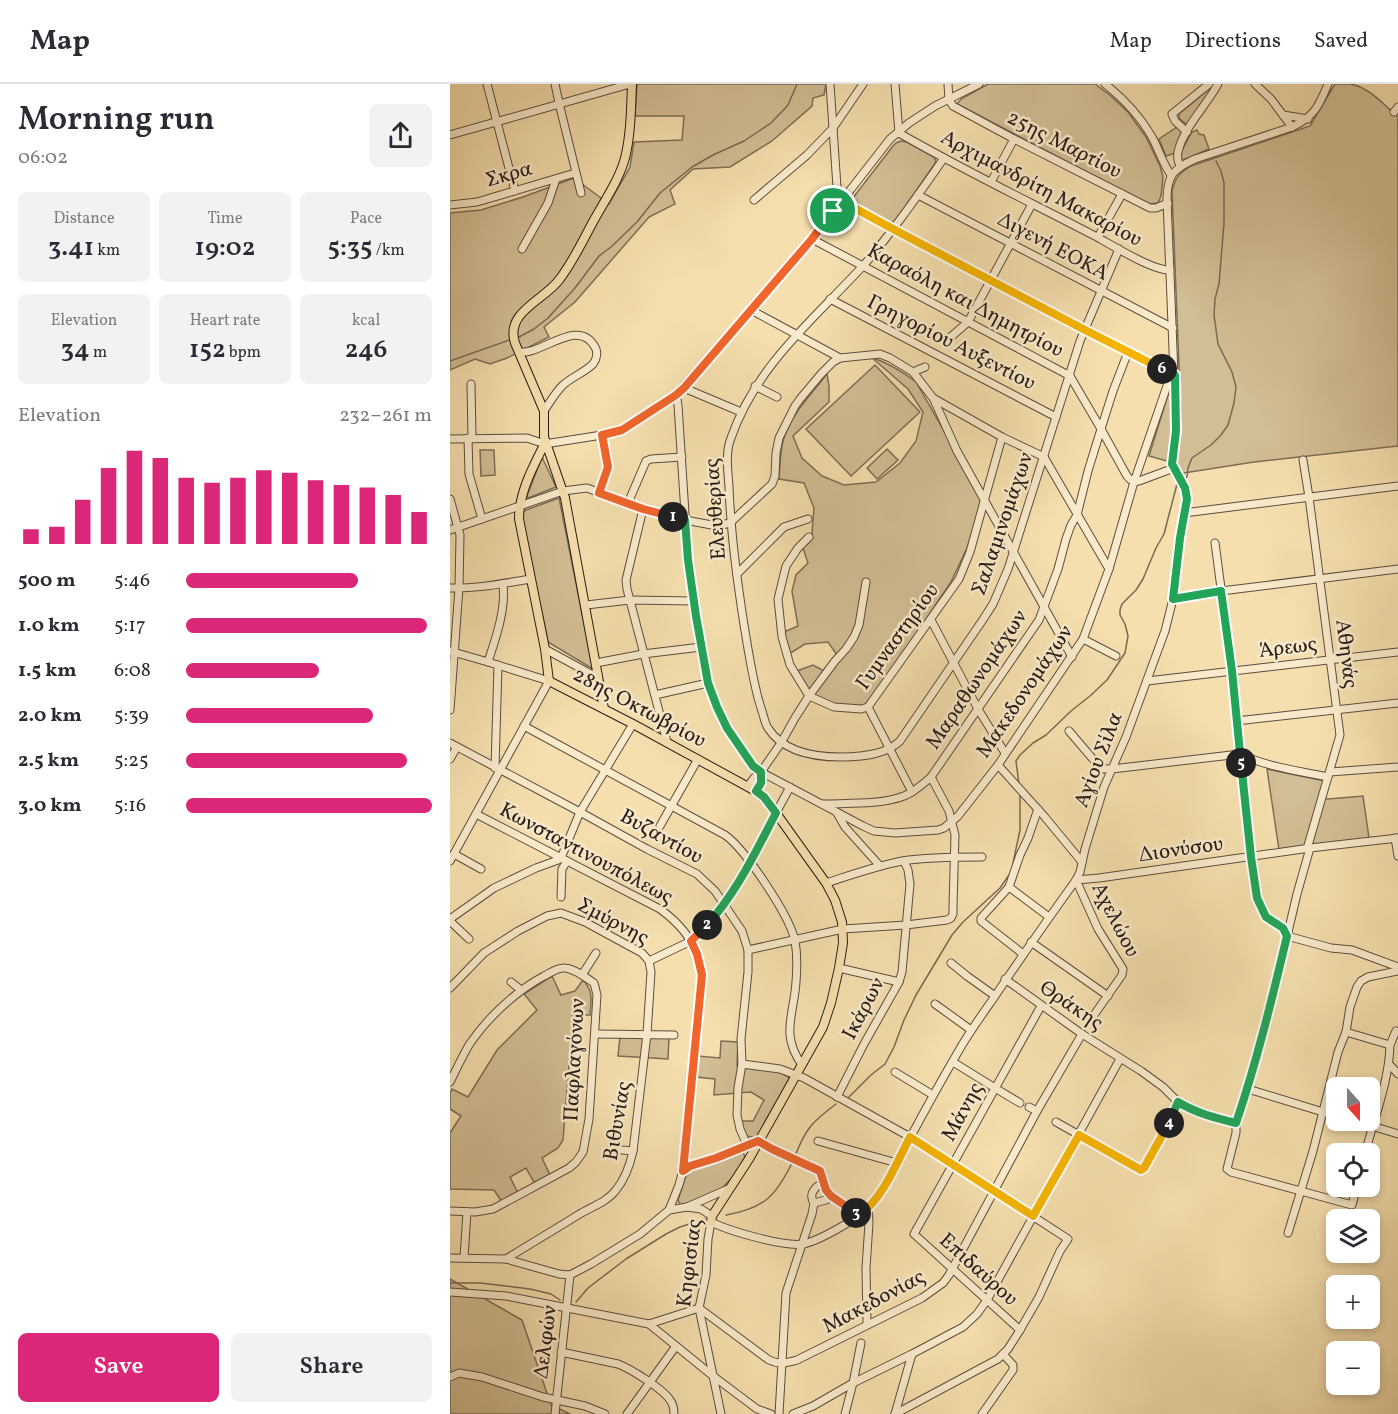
<!DOCTYPE html>
<html lang="en">
<head>
<meta charset="utf-8">
<style>
	body { margin:0; font-family:Vollkorn,serif; background:#f2f2f3; color:#2b2b33; height:100vh; display:flex; flex-direction:column; font-size:22px; white-space:nowrap }
	* { box-sizing:border-box; margin:0 }
	p { font-size:20px; color:#7c7c81 }
	.icon { flex:none; width:33px; height:33px; fill:none; stroke:currentColor; stroke-width:2; stroke-linecap:round; stroke-linejoin:round }
	.map { position:relative; flex:1; overflow:hidden }
	.details { display:flex; flex-direction:column; background:#fff; width:450px }
	.details>* { flex:none }
	.needle { width:39px; rotate:159deg }
	.buttons { position:absolute; left:876px; top:993px; display:grid; gap:12px }
	.buttons a { display:grid; place-items:center; width:54px; height:54px; border-radius:9px; background:#fff; box-shadow:0 3px 9px #0003; font-size:30px }
	.pin { position:absolute; display:grid; place-items:center; width:51px; height:51px; color:#fff; margin:-26px; border:3px solid #fff; border-radius:50%; box-shadow:0 2px 6px #0007 }
	.km { position:absolute; width:30px; height:30px; margin:-15px; border-radius:50%; background:#222; color:#fff; font-size:16px; line-height:30px; text-align:center }
	.round { display:grid; place-items:center; flex:none; width:63px; height:63px; border-radius:9px; background:#f2f2f3 }
	.head { display:flex; align-items:center; justify-content:space-between; height:102px; padding:0 18px }
	h1 { font-size:33px; font-weight:600; line-height:45px }
	.figures { display:grid; grid-template-columns:repeat(3,1fr); gap:9px; height:102px; padding:6px 18px }
	.figures div { display:grid; align-content:center; border-radius:9px; background:#f2f2f3; text-align:center }
	.figures b { font-size:26px; font-weight:600 }
	.figures small { font-size:16px; font-weight:400 }
	.figures p { font-size:16px }
	.chart { height:168px; padding:12px 18px }
	.chart p { display:flex; justify-content:space-between }
	.chart svg { width:100%; height:108px; margin-top:6px; stroke:#db2777; stroke-width:6 }
	.action { display:flex; gap:12px; margin-top:auto; padding:12px 18px }
	.action a { flex:1; height:69px; border-radius:9px; background:#db2777; color:#fff; font-size:24px; font-weight:600; line-height:69px; text-align:center }
	.action a+a { background:#f2f2f3; color:#2b2b33 }
	ul { padding:0 18px; list-style:none; font-size:20px }
	li { display:grid; grid-template-columns:96px 72px 1fr; align-items:center; height:45px }
	li i { height:15px; border-radius:8px; background:#db2777 }
	header { display:flex; align-items:center; gap:36px; box-sizing:border-box; height:84px; padding:0 30px; background:#fff; border-bottom:2px solid #e1e1e2 }
	header strong { font-size:28px }
	nav { display:flex; gap:33px; margin-inline-start:auto; font-size:21px }
	main { display:flex; flex:1; min-height:0 }
	.map>svg:first-child { display:block }
	.green { fill:#d2be94; stroke:#7e6d56; stroke-width:1.5 }
	.lines { fill:none; stroke-linecap:round; stroke-linejoin:round }
	.stream { stroke:#7a6953; stroke-width:1.5 }
	.minor-casing { stroke:#5c4d3d; stroke-width:9 }
	.major-casing { stroke:#291c17; stroke-width:10 }
	.minor { stroke:#f8eaca; stroke-width:7 }
	.major { stroke:#f5dfae; stroke-width:8 }
	.split-1-casing { stroke:#fff; stroke-width:12 }
	.split-2-casing { stroke:#fff; stroke-width:12 }
	.split-3-casing { stroke:#fff; stroke-width:12 }
	.split-4-casing { stroke:#fff; stroke-width:12 }
	.split-5-casing { stroke:#fff; stroke-width:12 }
	.split-6-casing { stroke:#fff; stroke-width:12 }
	.split-7-casing { stroke:#fff; stroke-width:12 }
	.split-1 { stroke:#f0652b; stroke-width:8 }
	.split-2 { stroke:#22a559; stroke-width:8 }
	.split-3 { stroke:#f0652b; stroke-width:8 }
	.split-4 { stroke:#f5b400; stroke-width:8 }
	.split-5 { stroke:#22a559; stroke-width:8 }
	.split-6 { stroke:#22a559; stroke-width:8 }
	.split-7 { stroke:#f5b400; stroke-width:8 }
	.labels { text-anchor:middle; dominant-baseline:central; stroke-width:5; stroke-linejoin:round; paint-order:stroke }
	.street-label { font-size:21px; fill:#291c17; stroke:#f8eaca }
</style>
</head>
<body>
<header>
<strong>Map</strong>
<nav><a>Map</a><a>Directions</a><a>Saved</a></nav>
</header>
<main>
<section class="details">
<div class="head"><div><h1>Morning run</h1><p>06:02</p></div><a class="round"><svg class="icon" aria-label="share" viewBox="0 0 24 24"><path d="M12 15V3M7 8l5-5 5 5M5 13v7h14v-7"/></svg></a></div>
<div class="figures">
<div><p>Distance</p><b>3.41<small> km</small></b></div>
<div><p>Time</p><b>19:02</b></div>
<div><p>Pace</p><b>5:35<small> /km</small></b></div>
</div>
<div class="figures">
<div><p>Elevation</p><b>34<small> m</small></b></div>
<div><p>Heart rate</p><b>152<small> bpm</small></b></div>
<div><p>kcal</p><b>246</b></div>
</div>
<div class="chart"><p><span>Elevation</span>232–261 m</p>
<svg viewBox="0 0 160 44" preserveAspectRatio="none"><path d="M5 44V38M15 44V37M25 44V26M35 44V13M45 44V6M55 44V9M65 44V17M75 44V19M85 44V17M95 44V14M105 44V15M115 44V18M125 44V20M135 44V21M145 44V24M155 44V31"/></svg>
</div>
<ul>
<li><b>500 m</b>5:46<i style="width:70%"></i></li>
<li><b>1.0 km</b>5:17<i style="width:98%"></i></li>
<li><b>1.5 km</b>6:08<i style="width:54%"></i></li>
<li><b>2.0 km</b>5:39<i style="width:76%"></i></li>
<li><b>2.5 km</b>5:25<i style="width:90%"></i></li>
<li><b>3.0 km</b>5:16<i style="width:100%"></i></li>
</ul>
<div class="action"><a>Save</a><a>Share</a></div>
</section>
<div class="map">
<svg width="948" height="1330" viewBox="0 0 948 1330">
	<rect width="100%" height="100%" fill="#f5dfae"/>
	<filter id="stains"><feTurbulence type="fractalNoise" baseFrequency=".00333" numOctaves="4"/><feColorMatrix values="0 0 0 0 .2 0 0 0 0 .09 0 0 0 0 .02 0 0 0 .5 -.17"/></filter>
	<radialGradient id="worn" r=".72"><stop offset=".6" stop-color="#630" stop-opacity="0"/><stop offset="1" stop-color="#630" stop-opacity=".3"/></radialGradient>
	<g class="green">
		<path d="M187,0H376L374,11L363,14L362,22L322,57L280,83L243,85L220,106L225,120L199,133L125,218L94,243L99,253L57,274L40,280L25,275L0,286V129L31,126L73,113L124,94L159,120L180,83L184,58L232,56L234,32H185Z"/>
		<path d="M538,0H645L661,12L678,28L696,53L710,82L713,93L711,112L708,119L698,120L507,20L511,15Z"/>
		<path d="M885,0C890,0 896,0 900,0C919,3 934,21 948,33V362L804,378L734,389L730,387L726,381L731,332L722,107C725,94 730,88 741,82L860,42Z"/>
		<path d="M759,5H760L759,10L738,42L729,34V30Z"/>
		<path d="M727,43L732,48L725,69L716,72L709,55Z"/>
		<path d="M747,46L749,50L754,51L759,65L733,76L730,74L732,66L742,48Z"/>
		<path d="M451,57L457,58L484,73L486,78L445,138H438L404,120L402,115L443,62L446,59Z"/>
		<path d="M421,273C438,279 452,287 466,298L533,415L517,464L501,498L421,617L413,622L388,624L363,612L347,587L363,581L374,587L387,571L378,558L355,560L339,570L334,548L348,542L342,507L346,491L358,479L353,464L363,454L362,449L364,424L354,399L329,395C330,383 330,369 333,357C341,330 360,312 377,290L379,302V318L343,352L352,374L372,392L394,401L426,398L450,379L466,357L473,328L458,305Z"/>
		<path d="M425,281L470,328L401,392L356,345Z"/>
		<path d="M721,301L722,338L717,377L699,372Z"/>
		<path d="M437,365L448,376L427,395L417,384Z"/>
		<path d="M30,366H44L45,391L31,392Z"/>
		<path d="M92,373L106,403L78,414L77,412Z"/>
		<path d="M109,414L143,585L98,558L71,430L76,426Z"/>
		<path d="M817,685L875,697L871,713L878,715L913,712L919,754L829,766Z"/>
		<path d="M102,892L111,911L125,907L133,896C144,908 141,916 140,931H123L113,1056L108,1064L92,1074L100,1091L85,1100L76,1084L60,1093L68,1109L52,1118L44,1106L0,1105V1049L11,1032L0,1025V1009L2,1005L18,1013L47,966L87,926L74,910Z"/>
		<path d="M170,953L219,954L218,975L168,972Z"/>
		<path d="M271,957L288,958L287,982L328,987L340,994L308,1052L303,1053L295,1052L290,1037H303L314,1016L301,1008L264,1011L265,995L246,993L248,972L270,974Z"/>
		<path d="M287,1067L293,1068L295,1073L285,1091L271,1105L234,1121L230,1120L228,1116L235,1094L240,1088L246,1084L270,1077Z"/>
		<path d="M0,1195L72,1236L101,1321L120,1330H0Z"/>
	</g>
	<g class="lines">
		<g class="stream">
			<path d="M69,253L84,245L98,234L125,204L149,172L161,163L187,138L210,109L242,83L263,71L294,57L321,39L338,21L347,0"/>
			<path d="M0,277L62,255"/>
			<path d="M734,395L737,393L738,384L742,374L761,361L771,351L778,341L784,319L786,303L782,288L768,260L764,231L765,215L769,200L774,139V99L771,87L766,77"/>
			<path d="M569,700L566,677L570,671L583,659L596,651L621,627L640,612L657,596L675,569L678,552L675,540L670,531V526L672,520L686,506L693,495L706,464L714,450L727,400L730,398"/>
			<path d="M563,779L570,746V708"/>
			<path d="M399,1013L421,991L435,980L444,963L454,936L466,911L502,851L513,838L550,804L559,791"/>
			<path d="M345,1072C356,1044 362,1038 386,1020"/>
			<path d="M276,1131C315,1124 326,1112 343,1077"/>
			<path d="M0,1199H30L80,1205L101,1210L110,1216"/>
			<path d="M126,1218L138,1204L176,1175L216,1150L230,1143L255,1135"/>
		</g>
		<defs>
			<g id="minor">
				<path d="M37,0L65,107"/>
				<path d="M105,0L109,19L131,109"/>
				<path d="M445,0L449,49"/>
				<path d="M498,0L499,16"/>
				<path d="M655,0C674,15 690,32 702,53C709,66 713,80 721,91"/>
				<path d="M805,0L821,15L842,43"/>
				<path d="M499,16L503,22L564,55L700,124H706L718,119"/>
				<path d="M944,28L948,23"/>
				<path d="M833,31L858,35"/>
				<path d="M737,48L725,37L722,30L759,0"/>
				<path d="M449,49C513,86 580,118 645,152C662,161 703,187 720,186"/>
				<path d="M0,51L180,0"/>
				<path d="M494,74C468,111 442,149 412,183C362,237 306,282 281,354C275,369 278,387 279,403C281,458 289,512 298,565C302,587 305,607 312,627C314,633 315,640 318,644C333,668 365,673 391,673C410,673 436,671 450,657L532,537L543,520L558,485L630,257L669,165"/>
				<path d="M730,82C728,78 727,73 728,68C733,44 757,21 768,0"/>
				<path d="M541,98L564,55"/>
				<path d="M468,111L723,244"/>
				<path d="M304,116L357,71L383,44L413,0"/>
				<path d="M0,121L27,118L125,89"/>
				<path d="M648,153L672,110"/>
				<path d="M362,155L620,292"/>
				<path d="M72,165L98,119L106,95"/>
				<path d="M380,215L606,333"/>
				<path d="M301,226L390,274"/>
				<path d="M495,258L518,238L582,120"/>
				<path d="M69,268C91,272 128,232 145,263C148,268 147,275 143,280C135,288 122,293 113,301C105,309 100,318 94,327"/>
				<path d="M463,288L475,283"/>
				<path d="M620,292L651,345L677,392C681,397 683,398 689,397L724,384"/>
				<path d="M21,300L22,354"/>
				<path d="M305,302L327,313"/>
				<path d="M234,304L291,328"/>
				<path d="M226,311L228,321L238,476L246,533L258,599L267,623L277,644L303,682L311,688L413,742L424,747L445,749L488,746L494,744L508,732L548,681L633,555L659,485L684,398L718,299L721,294L725,291L708,284L635,246L399,121L393,115L387,103L380,0"/>
				<path d="M484,316L507,367L622,573"/>
				<path d="M18,354L19,390L32,435"/>
				<path d="M0,355L77,354L89,358L101,359L152,351L172,346L226,311L362,155L440,55L459,39L485,22L529,0"/>
				<path d="M594,373L659,485"/>
				<path d="M853,376L859,413L890,651L857,765"/>
				<path d="M149,409L158,383L152,351"/>
				<path d="M0,415L10,451L9,504L0,626"/>
				<path d="M178,419L196,377L201,375L232,373"/>
				<path d="M193,425L176,496L177,505L217,658"/>
				<path d="M734,429L948,402"/>
				<path d="M280,439L322,400L325,392L326,369L329,354L345,322L350,315L371,290L383,278L390,274L430,270L440,274L463,288L483,314L552,353L594,373"/>
				<path d="M0,446L113,407L137,404L193,425L235,436L267,442L280,439"/>
				<path d="M359,453L348,464L336,482L328,515L332,553L340,581L359,612L384,623L411,625L418,623L509,495L520,468L552,353"/>
				<path d="M765,459L782,587L801,773L807,814L814,831L833,844L837,852L881,864L902,866L948,883"/>
				<path d="M287,490L334,443L358,435"/>
				<path d="M0,504C27,505 55,499 81,495"/>
				<path d="M723,515L771,507L948,485"/>
				<path d="M136,521L180,516L243,517"/>
				<path d="M481,536L528,625L555,669"/>
				<path d="M633,555L666,572"/>
				<path d="M95,565L141,590H148"/>
				<path d="M0,567L38,578L99,597L0,777"/>
				<path d="M38,578C46,553 56,526 53,500"/>
				<path d="M146,579L193,570L251,563"/>
				<path d="M697,597L948,568"/>
				<path d="M205,611L258,599"/>
				<path d="M418,623L462,708"/>
				<path d="M786,637L948,619"/>
				<path d="M74,642L275,751C295,765 340,832 345,857C347,868 347,886 346,898C344,931 330,950 352,981"/>
				<path d="M619,647L648,681L652,685H662L790,670C817,683 849,687 878,693"/>
				<path d="M0,659L130,728L197,765L247,790L265,807L292,847L298,866V888L291,955L292,980L288,1004L287,1031L290,1045L297,1061"/>
				<path d="M0,675L7,663"/>
				<path d="M548,681L594,732L632,778"/>
				<path d="M45,684L48,581"/>
				<path d="M880,688L948,683"/>
				<path d="M298,702L304,694L311,688L331,659L345,634L359,612L385,577L396,565L404,553L409,541L416,498"/>
				<path d="M306,707L311,699V688"/>
				<path d="M373,720C398,719 431,721 454,712C464,708 473,700 481,693L589,536L608,485L616,455L621,441L627,431L638,387L651,345L663,307L678,268"/>
				<path d="M387,729L395,743L430,782"/>
				<path d="M26,730L210,825C225,836 241,852 247,871C256,897 249,926 246,953C242,998 238,1042 233,1087"/>
				<path d="M210,742L248,675"/>
				<path d="M945,754L948,772"/>
				<path d="M860,764L847,810L819,929L798,1005L786,1039V1049L777,1085L781,1088L902,1121L907,1102"/>
				<path d="M4,770L31,785"/>
				<path d="M376,799C401,791 426,782 452,777C478,773 506,773 532,773"/>
				<path d="M559,803L599,833"/>
				<path d="M111,813L112,785L117,777"/>
				<path d="M0,835L44,804L86,784L108,776L111,774L130,728L183,640"/>
				<path d="M0,837L19,855"/>
				<path d="M581,858L658,912"/>
				<path d="M298,866L393,845L456,841L497,836L501,834L503,830V822L505,751L499,727L481,693"/>
				<path d="M573,870L531,837V834L559,803L570,771L578,754L588,725"/>
				<path d="M199,877L241,857L274,820L300,777L340,703"/>
				<path d="M501,879L517,892L545,912"/>
				<path d="M389,884L449,898"/>
				<path d="M132,891L146,869"/>
				<path d="M555,895L632,950L691,987L713,1003L728,1018L740,1025L756,1031L786,1039"/>
				<path d="M61,898L71,906"/>
				<path d="M0,904L34,869L68,847L97,832L111,829L135,838L192,869L199,877"/>
				<path d="M485,920L521,946"/>
				<path d="M644,931L672,891L673,885L648,845L626,796L649,794L860,764L948,754"/>
				<path d="M896,948L940,961C939,998 924,1034 915,1070"/>
				<path d="M145,950L224,951"/>
				<path d="M940,961L946,947L948,948"/>
				<path d="M503,978L545,1004L570,1019"/>
				<path d="M292,980L330,985L354,994L460,1053L618,1155L610,1167L589,1213L570,1246L558,1265L548,1275L445,1330"/>
				<path d="M939,980L948,990"/>
				<path d="M445,988L483,1011"/>
				<path d="M0,998C6,986 12,973 19,961C37,934 66,907 94,892C100,889 108,883 115,884C125,885 135,893 144,899L147,911L139,1035L133,1068L126,1078L119,1084L43,1125L25,1128L0,1127"/>
				<path d="M798,1005L886,1032"/>
				<path d="M387,1013L414,960L449,898L452,888L460,800L458,786L454,777"/>
				<path d="M579,1023L587,1027"/>
				<path d="M902,1036L948,1050"/>
				<path d="M606,1038L691,1086L694,1084L723,1031L728,1018"/>
				<path d="M368,1057L447,1079"/>
				<path d="M161,1065L183,1067"/>
				<path d="M374,1099L382,1114L410,1131"/>
				<path d="M364,1119L376,1116L381,1112"/>
				<path d="M237,1123L251,1125L262,1132"/>
				<path d="M219,1126L229,1101L232,1090L237,1083L265,1074L308,1057L322,1065L372,1088L374,1099C365,1102 358,1110 364,1119L362,1130L336,1209L329,1330"/>
				<path d="M838,1149L863,1067L888,968L896,948L900,923L907,903L911,897L918,893L948,887"/>
				<path d="M0,1174L56,1175L109,1190L120,1191L141,1180L190,1150L219,1126L237,1123L278,1105"/>
				<path d="M14,1174L17,1128"/>
				<path d="M56,1175C80,1160 104,1146 128,1131C141,1123 157,1118 166,1106C175,1095 180,1081 183,1067L197,950L201,888L199,877"/>
				<path d="M0,1208L56,1212L199,1240L249,1224L319,1276C330,1281 336,1279 347,1276L472,1214L493,1199L499,1191L587,1027L632,950"/>
				<path d="M199,1240L263,1292L307,1325L321,1330"/>
				<path d="M417,1240L416,1184L419,1139L418,1125"/>
				<path d="M570,1246L464,1150L591,922"/>
				<path d="M111,1268L168,1280C181,1285 213,1305 220,1316C223,1320 224,1325 224,1330"/>
				<path d="M0,1293L9,1289L32,1293L93,1313L135,1322L155,1330"/>
				<path d="M105,1330L120,1191"/>
				<path d="M177,1330L226,1262"/>
				<path d="M271,1330L249,1224L256,1191L258,1155L261,1138C279,1147 334,1163 353,1160C369,1157 405,1136 417,1125C434,1110 448,1077 459,1056C475,1026 491,997 508,968C518,950 531,932 543,915C570,875 598,835 626,796L630,788L635,765L654,703L676,653L715,547L723,515L730,454L736,420L735,404L722,380L726,340L717,116C717,91 723,85 745,75L842,43C864,33 869,22 878,0"/>
				<path d="M343,1330L363,1322L403,1299L462,1270L513,1243L527,1230L537,1216L670,975"/>
				<path d="M395,1330L403,1299L411,1259"/>
				<path d="M445,1330L462,1270"/>
				<path d="M532,1330L563,1286V1281L553,1270"/>
			</g>
			<g id="major">
				<path d="M95,359C83,383 69,408 69,435L95,565L99,597L183,640L311,710L321,722L376,799L385,816L392,838L393,859L389,884L381,919L373,943L299,1075L262,1132L261,1138"/>
				<path d="M154,625L115,414L94,353V327L65,259C55,228 93,217 109,196C123,178 133,156 144,136C155,116 169,96 175,74C181,50 181,24 182,0"/>
			</g>
		</defs>
		<use href="#minor" class="minor-casing"/>
		<use href="#major" class="major-casing"/>
		<use href="#minor" class="minor"/>
		<use href="#major" class="major"/>
	</g>
	<g class="lines">
		<defs>
			<path id="split-1" d="M223,433L193,425L149,409L158,383L152,351L172,346L226,311L234,304L362,155L383,127"/>
			<path id="split-2" d="M223,433L235,436L238,476L246,532L258,599L267,623L277,644L303,682L311,688V699L306,707L314,713L326,729C306,767 287,808 257,841"/>
			<path id="split-3" d="M257,841L241,857L247,870L252,891L233,1087L240,1082L266,1074L308,1057L322,1065L370,1087L376,1106L381,1112L406,1129"/>
			<path id="split-4" d="M406,1129L410,1131C434,1112 446,1080 460,1053L583,1132L629,1051L691,1086L694,1084L719,1039"/>
			<path id="split-5" d="M719,1039L728,1018C746,1029 765,1034 786,1039C807,977 822,915 837,852L833,844L816,833L807,814L801,773L791,679"/>
			<path id="split-6" d="M712,285L725,291L726,347L722,380L735,404L737,415L730,454L723,515L771,507L782,587L791,679"/>
			<path id="split-7" d="M383,127L393,115L399,121L443,145L635,246L712,285"/>
		</defs>
		<use href="#split-1" class="split-1-casing"/>
		<use href="#split-2" class="split-2-casing"/>
		<use href="#split-3" class="split-3-casing"/>
		<use href="#split-4" class="split-4-casing"/>
		<use href="#split-5" class="split-5-casing"/>
		<use href="#split-6" class="split-6-casing"/>
		<use href="#split-7" class="split-7-casing"/>
		<use href="#split-1" class="split-1"/>
		<use href="#split-2" class="split-2"/>
		<use href="#split-3" class="split-3"/>
		<use href="#split-4" class="split-4"/>
		<use href="#split-5" class="split-5"/>
		<use href="#split-6" class="split-6"/>
		<use href="#split-7" class="split-7"/>
	</g>
	<g class="labels">
		<g class="street-label">
			<text transform="translate(614 61) rotate(27)">25ης Μαρτίου</text>
			<text transform="translate(59 91) rotate(-16)">Σκρα</text>
			<text transform="translate(591 105) rotate(28)">Αρχιμανδρίτη Μακαρίου</text>
			<text transform="translate(603 163) rotate(28)">Διγενή ΕΟΚΑ</text>
			<text transform="translate(515 217) rotate(28)">Καραόλη και Δημητρίου</text>
			<text transform="translate(501 259) rotate(27)">Γρηγορίου Αυξεντίου</text>
			<text transform="translate(266 425) rotate(-94)">Ελευθερίας</text>
			<text transform="translate(553 440) rotate(-71)">Σαλαμινομάχων</text>
			<text transform="translate(448 553) rotate(-54)">Γυμναστηρίου</text>
			<text transform="translate(838 564) rotate(-7)">Άρεως</text>
			<text transform="translate(896 570) rotate(83)">Αθηνάς</text>
			<text transform="translate(527 596) rotate(-56)">Μαραθωνομάχων</text>
			<text transform="translate(575 608) rotate(-56)">Μακεδονομάχων</text>
			<text transform="translate(189 624) rotate(28)">28ης Οκτωβρίου</text>
			<text transform="translate(649 676) rotate(-69)">Αγίου Σίλα</text>
			<text transform="translate(211 753) rotate(29)">Βυζαντίου</text>
			<text transform="translate(731 766) rotate(-8)">Διονύσου</text>
			<text transform="translate(136 770) rotate(28)">Κωνσταντινουπόλεως</text>
			<text transform="translate(665 836) rotate(63)">Αχελώου</text>
			<text transform="translate(163 838) rotate(28)">Σμύρνης</text>
			<text transform="translate(621 922) rotate(34)">Θράκης</text>
			<text transform="translate(414 925) rotate(-62)">Ικάρων</text>
			<text transform="translate(125 976) rotate(-87)">Παφλαγόνων</text>
			<text transform="translate(513 1028) rotate(-61)">Μάνης</text>
			<text transform="translate(168 1037) rotate(-80)">Βιθυνίας</text>
			<text transform="translate(240 1179) rotate(-83)">Κηφισίας</text>
			<text transform="translate(528 1186) rotate(42)">Επιδαύρου</text>
			<text transform="translate(424 1218) rotate(-28)">Μακεδονίας</text>
			<text transform="translate(96 1258) rotate(-83)">Δελφών</text>
		</g>
	</g>
	<rect width="100%" height="100%" filter="url(#stains)"/>
	<rect width="100%" height="100%" fill="url(#worn)"/>
</svg>
<div class="buttons">
<a><svg class="needle" viewBox="-14 -14 28 28"><path d="M0-13l5 13h-10z" fill="#e53935"/><path d="M0 13l5-13h-10z" fill="#7c7c81"/></svg></a>
<a><svg class="icon" aria-label="locate" viewBox="0 0 24 24"><circle cx="12" cy="12" r="6"/><path d="M12 2v4M12 18v4M2 12h4M18 12h4"/></svg></a>
<a><svg class="icon" aria-label="layers" viewBox="0 0 24 24"><path d="M12 4l9 5-9 5-9-5zM3 14l9 5 9-5"/></svg></a>
<a>+</a>
<a>−</a>
</div>
<div class="pin" style="left:383px;top:127px;background:#1e9e55"><svg class="icon" aria-label="arrive" viewBox="0 0 24 24"><path d="M6 21V4h12l-3 4 3 4H6"/></svg></div>
<b class="km" style="left:223px;top:433px">1</b>
<b class="km" style="left:257px;top:841px">2</b>
<b class="km" style="left:406px;top:1129px">3</b>
<b class="km" style="left:719px;top:1039px">4</b>
<b class="km" style="left:791px;top:679px">5</b>
<b class="km" style="left:712px;top:285px">6</b>
</div>
</main>
</body>
</html>
